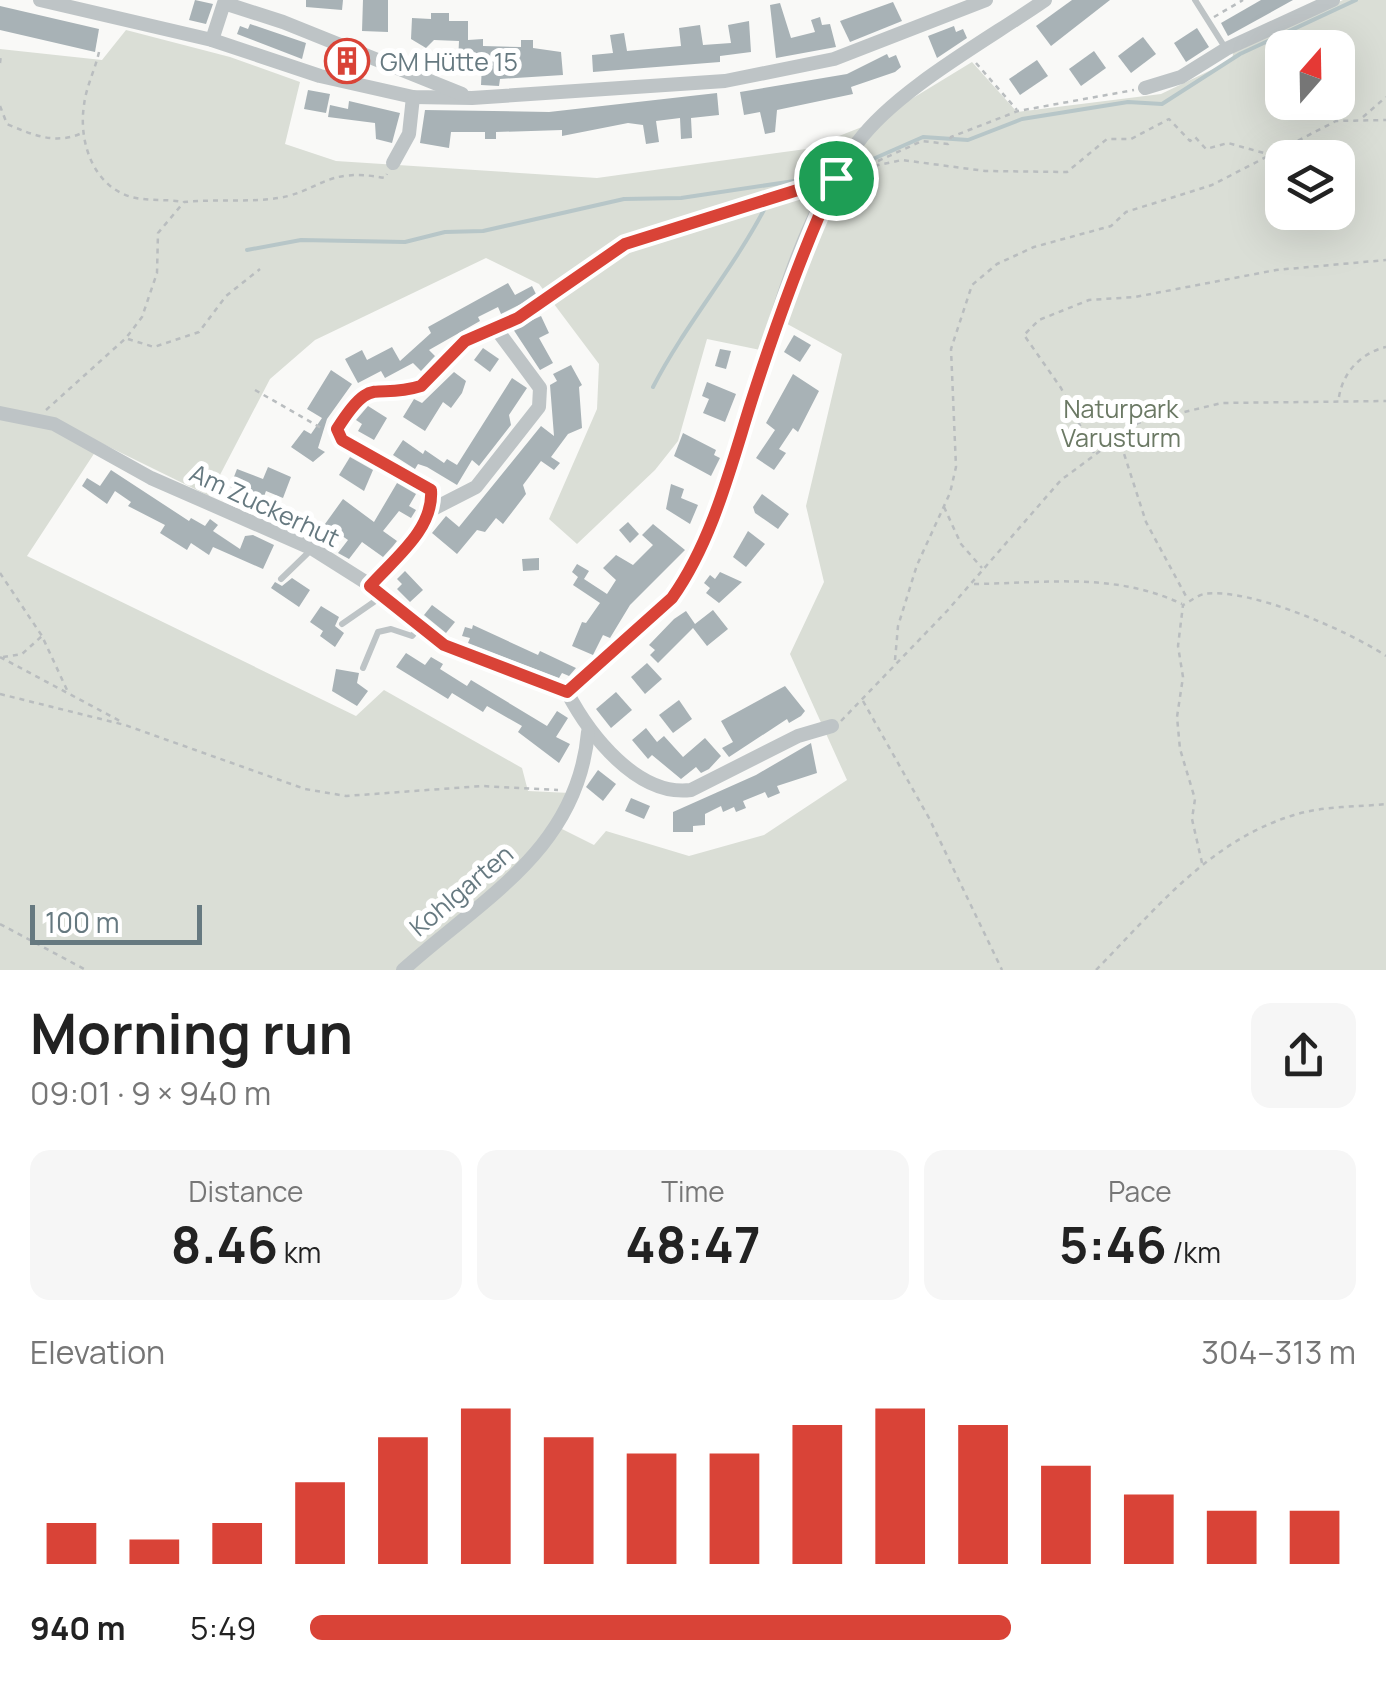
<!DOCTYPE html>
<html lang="en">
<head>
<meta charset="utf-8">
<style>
	body { margin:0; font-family:Manrope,sans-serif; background:#f6f6f6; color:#222; height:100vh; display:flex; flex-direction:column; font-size:38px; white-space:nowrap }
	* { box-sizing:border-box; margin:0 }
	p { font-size:32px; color:#767676 }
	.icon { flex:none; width:55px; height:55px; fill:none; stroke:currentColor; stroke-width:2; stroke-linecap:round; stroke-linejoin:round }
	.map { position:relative; height:970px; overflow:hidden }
	.panel { display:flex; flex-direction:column; background:#fff; flex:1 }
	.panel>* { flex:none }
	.needle { width:65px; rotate:20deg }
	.fabs { position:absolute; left:1265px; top:30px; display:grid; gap:20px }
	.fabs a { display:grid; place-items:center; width:90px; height:90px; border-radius:20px; background:#fff; box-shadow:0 10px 40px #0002; font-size:50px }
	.scale { position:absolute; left:30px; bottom:25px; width:172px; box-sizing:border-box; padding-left:10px; border:5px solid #667980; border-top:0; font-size:28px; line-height:35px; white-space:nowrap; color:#667980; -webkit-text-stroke:8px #fff; paint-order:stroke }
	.pin { position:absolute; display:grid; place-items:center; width:85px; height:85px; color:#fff; margin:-42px; border:5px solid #fff; border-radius:50%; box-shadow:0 2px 10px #0007 }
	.round { display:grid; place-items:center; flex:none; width:105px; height:105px; border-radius:20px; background:#f6f6f6 }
	.head { display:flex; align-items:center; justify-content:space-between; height:170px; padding:0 30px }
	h1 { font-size:55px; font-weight:700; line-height:75px }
	.metrics { display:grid; grid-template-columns:repeat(3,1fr); gap:15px; height:170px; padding:10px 30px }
	.metrics div { display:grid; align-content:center; border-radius:20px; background:#f6f6f6; text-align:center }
	.metrics b { font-size:50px; font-weight:700 }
	.metrics small { font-size:28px; font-weight:400 }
	.metrics p { font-size:28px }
	.chart { height:280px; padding:20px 30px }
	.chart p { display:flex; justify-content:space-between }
	.chart svg { width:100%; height:180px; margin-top:10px; stroke:#d94337; stroke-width:6 }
	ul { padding:0 30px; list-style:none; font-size:32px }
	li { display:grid; grid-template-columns:160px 120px 1fr; align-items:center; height:75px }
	li i { height:25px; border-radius:12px; background:#d94337 }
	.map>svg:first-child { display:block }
	.green { fill:#daded6; fill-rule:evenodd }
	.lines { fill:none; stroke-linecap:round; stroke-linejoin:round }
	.stream { stroke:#b7c6c8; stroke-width:4 }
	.building { fill:#a8b2b6 }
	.path { stroke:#b9bdbf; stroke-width:2.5; stroke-dasharray:5 5; stroke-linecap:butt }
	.service { stroke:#bec4c6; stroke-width:6 }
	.minor { stroke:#bec4c6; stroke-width:14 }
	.route-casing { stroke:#fff; stroke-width:20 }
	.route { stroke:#d94337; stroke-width:12 }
	.labels { text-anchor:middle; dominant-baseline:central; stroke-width:10; stroke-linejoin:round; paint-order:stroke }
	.poi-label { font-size:25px; fill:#667980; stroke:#fff; text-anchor:start }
	.park-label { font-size:25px; fill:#6b7964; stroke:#fff }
	.street-label { font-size:25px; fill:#667980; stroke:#fff }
</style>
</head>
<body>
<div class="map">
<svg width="1386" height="970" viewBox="0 0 1386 970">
	<rect width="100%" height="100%" fill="#f9f9f7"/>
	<path class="green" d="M1343,0H1386V970H0V49L102,60L126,30L230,57L300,82L285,144L336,161L597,178L806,149L872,123L972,62L1017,112L1161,94L1232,60L1234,48ZM1282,48H1338V102H1282ZM1282,158H1338V212H1282ZM486,258L539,284L599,364L597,409L549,519L577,544L655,470L678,441L707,339L765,351L780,320L842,354L806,506L824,582L790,654L847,780L764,835L689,856L606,831L594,845L554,825L570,793L528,791L522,768L384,690L356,716L27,556L101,443L209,496L270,379L315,340Z"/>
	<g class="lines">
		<g class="stream">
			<path d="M848,170L923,137L968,140L1022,119L1128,102L1162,104L1240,54L1356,0"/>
			<path d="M247,250L301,240L405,242L445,232L483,231L624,199L681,198L828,176"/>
			<path d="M653,387C686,323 733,270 766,206"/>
		</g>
	</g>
	<g class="building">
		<path d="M195,0L213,4L206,24L189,20Z"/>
		<path d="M306,0H343L342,10L306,7Z"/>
		<path d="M363,0H388V32L362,31Z"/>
		<path d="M1072,0H1110L1051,46L1036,26Z"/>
		<path d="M1261,0H1293L1228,36L1221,23Z"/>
		<path d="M893,2L902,21L850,42L840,21Z"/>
		<path d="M780,3L791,38L815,32L811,20L820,17L822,25L830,24L836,47L776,58L770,5Z"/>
		<path d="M0,6L99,29L95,52L0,30Z"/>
		<path d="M431,13H449V21H468V40L483,39V46L521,47V40H533V48L561,52L563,75L500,79L499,86L481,85L482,64L458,62L459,41L434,40L426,48L411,39L412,18L431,19Z"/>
		<path d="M749,21L751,52L720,56V62L593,72L592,55L613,53L610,35L624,33L627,51L681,46L679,28L700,25L703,45L731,43L728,25Z"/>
		<path d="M250,24L306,43L302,59L237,34L240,26L248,29Z"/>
		<path d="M954,26L956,32L963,29L967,38L937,58L928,36Z"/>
		<path d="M1197,28L1209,47L1186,62L1174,43Z"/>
		<path d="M1143,37L1156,54L1131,73L1118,56Z"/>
		<path d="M1094,51L1106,68L1081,86L1069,69Z"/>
		<path d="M887,54L889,58L896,55L901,67L895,72L851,87L853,94L777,110L775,132L765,134L760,112L744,115L740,92L847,74Z"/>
		<path d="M1037,60L1048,76L1020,95L1009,79Z"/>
		<path d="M308,90L330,94L326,113L304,109Z"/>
		<path d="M717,93L719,115L691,118L692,138L681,139L680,118L656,121L659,142L646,144L643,125L628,123L562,136V130L496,132V139H485V132H451L449,148L420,143L425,110L549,112Z"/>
		<path d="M349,101L400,113L392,143L376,139L375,123L328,117L330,105L348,109Z"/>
		<path d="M508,283L515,295L532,286L537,296L501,314L498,307L478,317L480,321L429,350L435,356L421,371L413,363L385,378L381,371L358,383L345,359L362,350L367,360L392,347L400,361L431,333L428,327Z"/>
		<path d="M541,316L549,333L539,338L553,363L540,370L513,329Z"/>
		<path d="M794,335L811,345L800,362L784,352Z"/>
		<path d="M483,348L499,359L490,372L474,360Z"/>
		<path d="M720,349L731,351L726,369L715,366Z"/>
		<path d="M571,365L582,385L579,387L582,428L568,434L551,457L560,463L554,470L541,461L523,485L526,494L503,524L496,518L485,532L477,530L457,554L432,533L446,516L459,527L541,426L554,436L550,385L557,381L553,374Z"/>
		<path d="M331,370L352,384L327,419L318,448L325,452L313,462L291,447L304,430L311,434L322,418L307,409Z"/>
		<path d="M454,372L466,381L462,393L451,408L443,402L425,431L403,417L414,399L422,403Z"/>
		<path d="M793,374L819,391L798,432L793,428L779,449L786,453L774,470L756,458L775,430L766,423Z"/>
		<path d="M512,378L527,388L509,415L511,425L479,466L472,460L457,485L427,467L418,464L415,469L393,455L403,440L423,454L425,450L444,463L447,459L457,465Z"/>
		<path d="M707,382L736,394L725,422L703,413L709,399L702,396Z"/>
		<path d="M368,406L387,418L374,440L358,431L362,424L356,420Z"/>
		<path d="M683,433L716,450L714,455L720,458L711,476L674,456Z"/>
		<path d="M350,457L373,470L364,491L339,475Z"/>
		<path d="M268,467L291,477L283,498L266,491L258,513L249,509L253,499L248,493L230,487L237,469L263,479Z"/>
		<path d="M111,470L189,521L191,518L205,526L210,519L218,525L213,531L240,549L245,536L253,535L274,545L263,569L213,547L209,555L191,543L187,550L160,533L165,525L128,506L131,502L115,491L107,504L82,486L87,478L100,486Z"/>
		<path d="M397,483L416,494L409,506L416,510L411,518L399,511L383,531L397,541L393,546L383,557L362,542L349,559L338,553L348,540L325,524L343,499L374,522Z"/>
		<path d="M671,484L684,489L681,498L698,505L690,524L666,509Z"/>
		<path d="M762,494L789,514L778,529L755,513L753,507Z"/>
		<path d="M628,522L639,534L630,543L619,530Z"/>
		<path d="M653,524L685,550L630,605L610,638L603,635L593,655L572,646L582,622L586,623L600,603L573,585L578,577L572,572L577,564L589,571L584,579L607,594L616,580L603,568L616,555L633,565L653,545L642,535Z"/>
		<path d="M748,531L765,544L746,567L733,557Z"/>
		<path d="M539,558V570L523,571L522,559Z"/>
		<path d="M405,571L423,590L410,602L397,589L402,584L397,579Z"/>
		<path d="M720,572L742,582L719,603L706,593L710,588L704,583L710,575L715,579Z"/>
		<path d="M292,578L310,590L299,607L271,588L275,582L282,586Z"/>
		<path d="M432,605L455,622L446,633L424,615Z"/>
		<path d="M321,606L339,617L335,626L344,633L335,647L320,636L323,631L310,622Z"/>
		<path d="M713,610L728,629L707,646L693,628L658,663L650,655L655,650L649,645L674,619L686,611L695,624Z"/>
		<path d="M473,625L538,655L540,651L576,668L569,676L562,673L559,678L468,643L470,638L462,636L465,627L472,629Z"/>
		<path d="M406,653L425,665L431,657L443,664L440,669L467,686L471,680L547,726L557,711L568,718L556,737L570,744L559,763L518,732L522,726L487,706L483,712L452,693L448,699L396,667Z"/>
		<path d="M647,663L662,679L645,694L631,677Z"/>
		<path d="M336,669L359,673L357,683L368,691L357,706L332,691Z"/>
		<path d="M785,686L805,711L801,716L789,723L787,719L729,757L722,748L733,742L721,721Z"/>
		<path d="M616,692L632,710L611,728L596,709Z"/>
		<path d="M679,700L692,719L673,733L659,715Z"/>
		<path d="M646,728L657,742L664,736L683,757L705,738L721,756L709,769L701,773L696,767L681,779L652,755L648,759L632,740Z"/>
		<path d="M811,743L817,773L777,786L780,793L768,798L765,792L743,801L746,808L736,812L734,807L723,812L721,806L705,814V825L693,826V832H673V812L756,775Z"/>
		<path d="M598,770L616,784L603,801L586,787Z"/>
		<path d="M631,798L650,806L644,819L625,811Z"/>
	</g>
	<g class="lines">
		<g class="path">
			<path d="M1214,17L1243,0"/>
			<path d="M99,52C95,70 86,87 84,105C78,144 95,190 136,198C151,201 167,199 183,202"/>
			<path d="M0,63L1,54"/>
			<path d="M976,63L1017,110"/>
			<path d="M0,106L7,124C33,135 55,145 82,133"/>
			<path d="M1363,117L1386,97"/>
			<path d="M878,161L922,141L948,144L951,137L1018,111L1134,90"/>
			<path d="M855,170L902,160L985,171L1067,172L1107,139H1131L1169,119L1190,141L1195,137L1206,149L1228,143L1271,155"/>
			<path d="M507,325L625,245L819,182"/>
			<path d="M128,339L154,347L199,332L226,296L260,269"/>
			<path d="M255,390L323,429"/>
			<path d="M1339,397C1343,372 1361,353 1386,347"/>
			<path d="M46,410L126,338L142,317L157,273L158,233L184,202C214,199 243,202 271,199C320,194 322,166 385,178L387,174"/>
			<path d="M1118,435L1146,522L1188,600"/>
			<path d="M1094,453L1061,388L1024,335L1039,320L1089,300L1135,297L1276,270L1386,260"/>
			<path d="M944,507L961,544L982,568"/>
			<path d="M0,573L42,636L67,690"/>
			<path d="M974,584C1046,583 1114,572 1182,604"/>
			<path d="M0,657L120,721"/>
			<path d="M3,657L22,654L42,636"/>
			<path d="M895,660L898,626L917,565L950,493L956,467L951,349L972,285L997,264L1034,247L1111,226L1126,212L1212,185L1336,121L1386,120"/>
			<path d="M0,694L125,725L305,789L346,796L482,786L558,790"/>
			<path d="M863,701L929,818L1002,970"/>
			<path d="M841,721L947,611L1061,480L1138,423L1222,403L1386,401"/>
			<path d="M1202,863L1192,819L1195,799L1180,749L1177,717L1183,677L1178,646L1183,605C1189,602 1198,595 1204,594C1249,587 1349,631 1386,656"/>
			<path d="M0,924L86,970"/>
			<path d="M1096,970C1156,909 1209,841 1294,815C1322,806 1357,807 1386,804"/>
		</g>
		<g class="service">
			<path d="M1195,0L1226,49"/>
			<path d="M281,579L312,549"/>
			<path d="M342,624L381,597"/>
			<path d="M363,668L378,632L391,629L412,636L419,628"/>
		</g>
		<g class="minor">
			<path d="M40,0L212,40L320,76L413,97L472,98L725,81L834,59L986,0"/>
			<path d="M212,40L224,3L283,22L462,94"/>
			<path d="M1145,88L1181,77L1226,49L1333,0"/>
			<path d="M393,163L409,134L413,97"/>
			<path d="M0,413L54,424L151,478L313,549L370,585L444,645L567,692C589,734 637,797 691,790L798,736L832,726"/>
			<path d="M370,585C395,558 434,529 431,490L341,440L337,429C373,372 373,401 421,386L465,341L497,330L540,388L539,407L476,487L433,509"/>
			<path d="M567,692L671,599C688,576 697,550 709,524C762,401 777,253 858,142C897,89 989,39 1045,0"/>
			<path d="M403,970C482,899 578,849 588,732"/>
		</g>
	</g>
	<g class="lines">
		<defs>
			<path id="route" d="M836,178C803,248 778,319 754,393C732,461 714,539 672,598L567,692L444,645L370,586C395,558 434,529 431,490L342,440L337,429C373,372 373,401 421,386L465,341L518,318L625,244Z"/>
		</defs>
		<use href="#route" class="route-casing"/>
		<use href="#route" class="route"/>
	</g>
	<defs>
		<symbol id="building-ring" viewBox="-11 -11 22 22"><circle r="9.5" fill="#fff" stroke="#d94337" stroke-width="1.5"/><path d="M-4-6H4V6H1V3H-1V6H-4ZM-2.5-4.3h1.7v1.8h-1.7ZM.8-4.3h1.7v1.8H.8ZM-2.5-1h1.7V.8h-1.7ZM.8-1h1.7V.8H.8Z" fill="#d94337"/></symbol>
	</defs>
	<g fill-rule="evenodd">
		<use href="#building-ring" x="322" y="36" width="50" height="50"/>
	</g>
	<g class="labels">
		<g class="poi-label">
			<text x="380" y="61">GM Hütte 15</text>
		</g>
		<g class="park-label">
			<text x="1121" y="408">Naturpark<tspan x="1121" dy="29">Varusturm</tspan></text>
		</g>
		<g class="street-label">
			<text transform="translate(265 505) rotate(25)">Am Zuckerhut</text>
			<text transform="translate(461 890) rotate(-40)">Kohlgarten</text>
		</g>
	</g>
</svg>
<div class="fabs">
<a><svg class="needle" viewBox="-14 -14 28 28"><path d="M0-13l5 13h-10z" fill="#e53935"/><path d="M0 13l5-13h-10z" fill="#767676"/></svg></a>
<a><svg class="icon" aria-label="layers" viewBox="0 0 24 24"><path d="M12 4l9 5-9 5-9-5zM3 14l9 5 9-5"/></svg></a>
</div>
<div class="scale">100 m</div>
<div class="pin" style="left:836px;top:178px;background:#1e9e55"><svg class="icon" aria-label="arrive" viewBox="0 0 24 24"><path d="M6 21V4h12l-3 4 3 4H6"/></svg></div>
</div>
<section class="panel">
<div class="head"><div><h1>Morning run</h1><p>09:01 · 9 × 940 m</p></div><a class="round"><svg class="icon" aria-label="share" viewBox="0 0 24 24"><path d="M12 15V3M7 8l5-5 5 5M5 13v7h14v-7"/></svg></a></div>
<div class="metrics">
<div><p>Distance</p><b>8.46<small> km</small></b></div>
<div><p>Time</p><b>48:47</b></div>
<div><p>Pace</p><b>5:46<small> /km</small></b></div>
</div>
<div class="chart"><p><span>Elevation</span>304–313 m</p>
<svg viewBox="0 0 160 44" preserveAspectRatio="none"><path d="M5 44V34M15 44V38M25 44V34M35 44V24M45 44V13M55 44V6M65 44V13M75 44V17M85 44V17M95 44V10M105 44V6M115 44V10M125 44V20M135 44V27M145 44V31M155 44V31"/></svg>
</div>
<ul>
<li><b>940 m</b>5:49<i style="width:67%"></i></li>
</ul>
</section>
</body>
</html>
